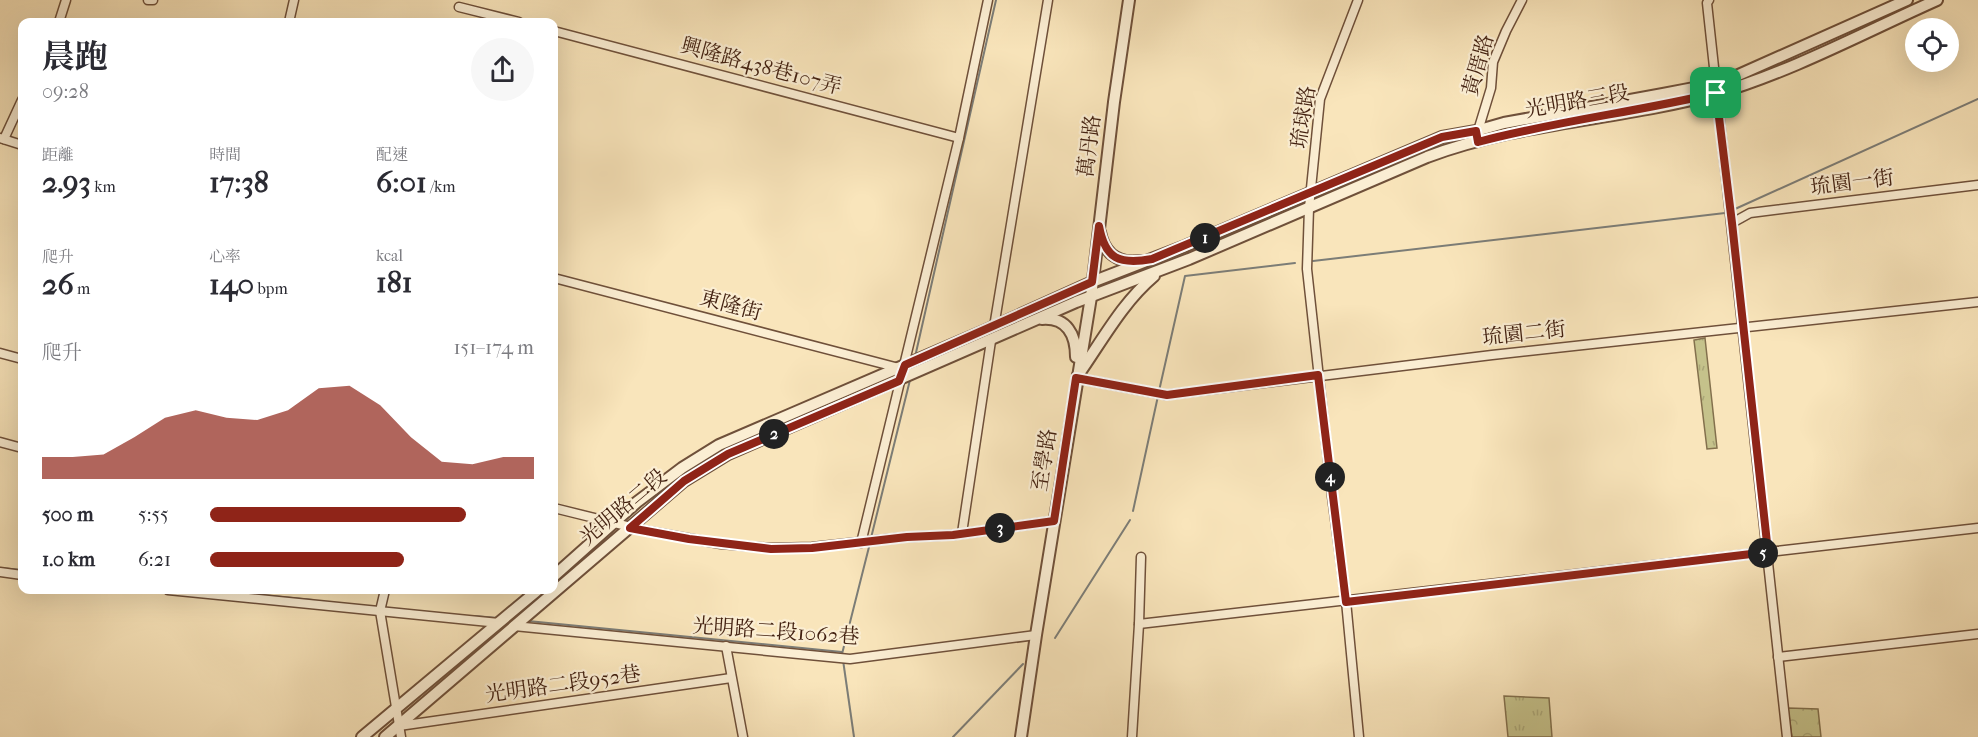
<!DOCTYPE html>
<html lang="zh-TW">
<head>
<meta charset="utf-8">
<style>
	body { margin:0; font-family:"IM FELL French Canon","Noto Serif TC",serif; background:#f7f7f7; color:#2b2b33; height:100vh; display:flex; flex-direction:column; font-size:22px; white-space:nowrap }
	* { box-sizing:border-box; margin:0 }
	p { font-size:20px; color:#7c7c81 }
	.icon { flex:none; width:33px; height:33px; fill:none; stroke:currentColor; stroke-width:2; stroke-linecap:round; stroke-linejoin:round }
	.map { position:relative; flex:1; overflow:hidden }
	.details { position:absolute; left:18px; top:18px; width:540px; height:576px; display:flex; flex-direction:column; background:#fff; border-radius:12px; box-shadow:0 6px 24px #0002 }
	.details>* { flex:none }
	.controls { position:absolute; left:1905px; top:18px; display:grid; gap:12px }
	.controls a { display:grid; place-items:center; width:54px; height:54px; border-radius:50%; background:#fff; box-shadow:0 6px 24px #0002; font-size:30px }
	.pin { position:absolute; display:grid; place-items:center; width:51px; height:51px; color:#fff; margin:-26px; border-radius:12px; box-shadow:0 3px 9px #0006 }
	.km { position:absolute; width:30px; height:30px; margin:-15px; border-radius:50%; background:#222; color:#fff; font-size:16px; line-height:30px; text-align:center }
	.round { display:grid; place-items:center; flex:none; width:63px; height:63px; border-radius:32px; background:#f7f7f7 }
	.overview { display:flex; align-items:center; justify-content:space-between; height:102px; padding:0 24px }
	h1 { font-size:33px; font-weight:700; line-height:45px }
	.stats { display:grid; grid-template-columns:repeat(3,1fr); gap:9px; height:102px; padding:6px 24px }
	.stats div { display:grid; align-content:center }
	.stats b { font-size:30px; font-weight:700 }
	.stats small { font-size:16px; font-weight:400 }
	.stats p { font-size:16px }
	.chart { height:168px; padding:12px 24px }
	.chart p { display:flex; justify-content:space-between }
	.chart svg { width:100%; height:108px; margin-top:6px; fill:#8f2418; opacity:.7 }
	ul { padding:0 24px; list-style:none; font-size:20px }
	li { display:grid; grid-template-columns:96px 72px 1fr; align-items:center; height:45px }
	li i { height:15px; border-radius:8px; background:#8f2418 }
	.map>svg:first-child { display:block }
	.grass { fill:url(#grass-tufts); stroke:#83704d; stroke-width:1.5 }
	.forest { fill:url(#forest-crowns); stroke:#83704d; stroke-width:1.5 }
	.lines { fill:none; stroke-linecap:round; stroke-linejoin:round }
	.stream { stroke:#7c7d77; stroke-width:2 }
	.minor-casing { stroke:#6f503a; stroke-width:11 }
	.tertiary-casing { stroke:#6f503a; stroke-width:14 }
	.minor { stroke:#fbeed3; stroke-width:8 }
	.tertiary { stroke:#fbeed3; stroke-width:10 }
	.route-casing { stroke:#fff; stroke-width:12 }
	.route { stroke:#8f2418; stroke-width:8 }
	.labels { text-anchor:middle; dominant-baseline:central; stroke-width:4.5; stroke-linejoin:round; paint-order:stroke }
	.street-label { font-size:21px; fill:#411f0f; stroke:#fbeed3 }
</style>
</head>
<body>
<div class="map">
<svg width="1978" height="737" viewBox="0 0 1978 737">
	<defs>
		<pattern id="grass-tufts" width="24" height="20" patternUnits="userSpaceOnUse" patternTransform="scale(1.5)"><rect width="24" height="20" fill="#c5c28b"/><path d="M3 7l-1-3M5 7V3M7 7l1-3M15 17l-1-3M17 17v-4M19 17l1-3" fill="none" stroke="#aaa677"/></pattern>
		<pattern id="forest-crowns" width="20" height="18" patternUnits="userSpaceOnUse" patternTransform="scale(1.5)"><rect width="20" height="18" fill="#c5c28b"/><path d="M2 6a3 3 0 1 1 6 0M12 15a3 3 0 1 1 6 0" fill="none" stroke="#aaa677"/></pattern>
	</defs>
	<rect width="100%" height="100%" fill="#f9e5bb"/>
	<filter id="stains"><feTurbulence type="fractalNoise" baseFrequency=".00333" numOctaves="4"/><feColorMatrix values="0 0 0 0 .2 0 0 0 0 .09 0 0 0 0 .02 0 0 0 .5 -.17"/></filter>
	<radialGradient id="worn" r=".72"><stop offset=".6" stop-color="#630" stop-opacity="0"/><stop offset="1" stop-color="#630" stop-opacity=".3"/></radialGradient>
	<g class="grass">
		<path d="M1705,338L1717,448L1707,449L1694,340Z"/>
		<path d="M1504,696L1549,698L1552,737H1508Z"/>
	</g>
	<path class="forest" d="M1788,708L1818,709L1821,737H1792Z"/>
	<g class="lines">
		<g class="stream">
			<path d="M1735,209L1978,99"/>
			<path d="M1313,261L1725,213"/>
			<path d="M915,357L996,0"/>
			<path d="M1159,391L1185,276L1295,263"/>
			<path d="M1133,511L1158,396"/>
			<path d="M871,538L910,380"/>
			<path d="M0,568L22,570"/>
			<path d="M209,590L313,600"/>
			<path d="M474,616L498,618"/>
			<path d="M528,621L842,652"/>
			<path d="M1055,638L1130,520"/>
			<path d="M842,654L870,543"/>
			<path d="M843,660L854,737"/>
			<path d="M953,737L1023,664"/>
		</g>
		<defs>
			<g id="minor">
				<path d="M148,0H153"/>
				<path d="M1358,0L1320,99L1309,208L1307,269L1332,496L1346,601L1359,737"/>
				<path d="M1709,0L1707,3L1787,737"/>
				<path d="M459,7L519,22"/>
				<path d="M59,22L66,0"/>
				<path d="M289,22L294,0"/>
				<path d="M554,31L959,138"/>
				<path d="M1477,134L1491,88L1493,62L1506,31L1522,0"/>
				<path d="M0,138L22,145"/>
				<path d="M4,139L22,100"/>
				<path d="M1732,223L1750,213L1978,185"/>
				<path d="M554,278L899,368"/>
				<path d="M994,327L1048,0"/>
				<path d="M0,353L22,359"/>
				<path d="M1076,378L1166,395L1492,355L1978,302"/>
				<path d="M0,442L22,448"/>
				<path d="M554,508L647,531L721,544L771,548L812,547L907,537L953,535L1054,521"/>
				<path d="M962,533L991,341"/>
				<path d="M861,543L959,138L988,0"/>
				<path d="M0,572L22,575"/>
				<path d="M168,590L499,623"/>
				<path d="M385,590L380,611L401,737"/>
				<path d="M1139,624L1978,528"/>
				<path d="M514,626L850,659L1036,635"/>
				<path d="M726,646L743,737"/>
				<path d="M1778,657L1978,634"/>
				<path d="M399,726L731,678"/>
				<path d="M1132,737L1139,624L1141,557"/>
			</g>
			<g id="tertiary">
				<path d="M1100,232C1104,253 1118,264 1140,261"/>
				<path d="M1042,319C1067,317 1076,335 1076,357"/>
				<path d="M1078,375C1102,341 1122,303 1154,276"/>
				<path d="M554,576L637,502L682,468L719,445L984,331L1092,282L1185,246L1442,137L1476,131L1504,123L1663,94L1699,87L1734,77L1907,0"/>
				<path d="M362,737L538,590"/>
				<path d="M385,737L684,481L728,454L1076,302L1189,259L1427,157C1519,122 1620,120 1715,94C1791,72 1865,32 1937,0"/>
				<path d="M1021,737L1036,635L1091,297L1114,102L1129,0"/>
			</g>
		</defs>
		<use href="#minor" class="minor-casing"/>
		<use href="#tertiary" class="tertiary-casing"/>
		<use href="#minor" class="minor"/>
		<use href="#tertiary" class="tertiary"/>
	</g>
	<g class="lines">
		<defs>
			<path id="route" d="M1716,93L1732,223L1768,552L1346,602L1318,375L1167,395L1076,378L1054,521L953,535L907,537L812,548L771,549L689,539L630,528L684,481L728,454L899,381L905,365L1092,282L1099,226C1105,259 1119,265 1152,259L1442,137L1476,131L1478,142C1556,121 1637,112 1716,93Z"/>
		</defs>
		<use href="#route" class="route-casing"/>
		<use href="#route" class="route"/>
	</g>
	<g class="labels">
		<g class="street-label">
			<text transform="translate(1478 65) rotate(-74)">黃厝路</text>
			<text transform="translate(761 66) rotate(15)">興隆路438巷107弄</text>
			<text transform="translate(1577 101) rotate(-10)">光明路三段</text>
			<text transform="translate(1303 117) rotate(-81)">琉球路</text>
			<text transform="translate(1089 146) rotate(-83)">萬丹路</text>
			<text transform="translate(1852 182) rotate(-7)">琉園一街</text>
			<text transform="translate(731 305) rotate(15)">東隆街</text>
			<text transform="translate(1524 333) rotate(-6)">琉園二街</text>
			<text transform="translate(1044 460) rotate(-81)">至學路</text>
			<text transform="translate(623 507) rotate(-40)">光明路二段</text>
			<text transform="translate(776 631) rotate(4)">光明路二段1062巷</text>
			<text transform="translate(563 684) rotate(-8)">光明路二段952巷</text>
		</g>
	</g>
	<rect width="100%" height="100%" filter="url(#stains)"/>
	<rect width="100%" height="100%" fill="url(#worn)"/>
</svg>
<div class="controls">
<a><svg class="icon" aria-label="locate" viewBox="0 0 24 24"><circle cx="12" cy="12" r="6"/><path d="M12 2v4M12 18v4M2 12h4M18 12h4"/></svg></a>
</div>
<div class="pin" style="left:1716px;top:93px;background:#1e9e55"><svg class="icon" aria-label="arrive" viewBox="0 0 24 24"><path d="M6 21V4h12l-3 4 3 4H6"/></svg></div>
<b class="km" style="left:1205px;top:238px">1</b>
<b class="km" style="left:774px;top:434px">2</b>
<b class="km" style="left:1000px;top:528px">3</b>
<b class="km" style="left:1330px;top:477px">4</b>
<b class="km" style="left:1763px;top:553px">5</b>
<section class="details">
<div class="overview"><div><h1>晨跑</h1><p>09:28</p></div><a class="round"><svg class="icon" aria-label="share" viewBox="0 0 24 24"><path d="M12 15V3M7 8l5-5 5 5M5 13v7h14v-7"/></svg></a></div>
<div class="stats">
<div><p>距離</p><b>2.93<small> km</small></b></div>
<div><p>時間</p><b>17:38</b></div>
<div><p>配速</p><b>6:01<small> /km</small></b></div>
</div>
<div class="stats">
<div><p>爬升</p><b>26<small> m</small></b></div>
<div><p>心率</p><b>140<small> bpm</small></b></div>
<div><p>kcal</p><b>181</b></div>
</div>
<div class="chart"><p><span>爬升</span>151–174 m</p>
<svg viewBox="0 0 160 44" preserveAspectRatio="none"><path d="M0 44V35L10 35L20 34L30 27L40 19L50 16L60 19L70 20L80 16L90 7L100 6L110 14L120 27L130 37L140 38L150 35L160 35V44z"/></svg>
</div>
<ul>
<li><b>500 m</b>5:55<i style="width:79%"></i></li>
<li><b>1.0 km</b>6:21<i style="width:60%"></i></li>
</ul>
</section>
</div>
</body>
</html>
